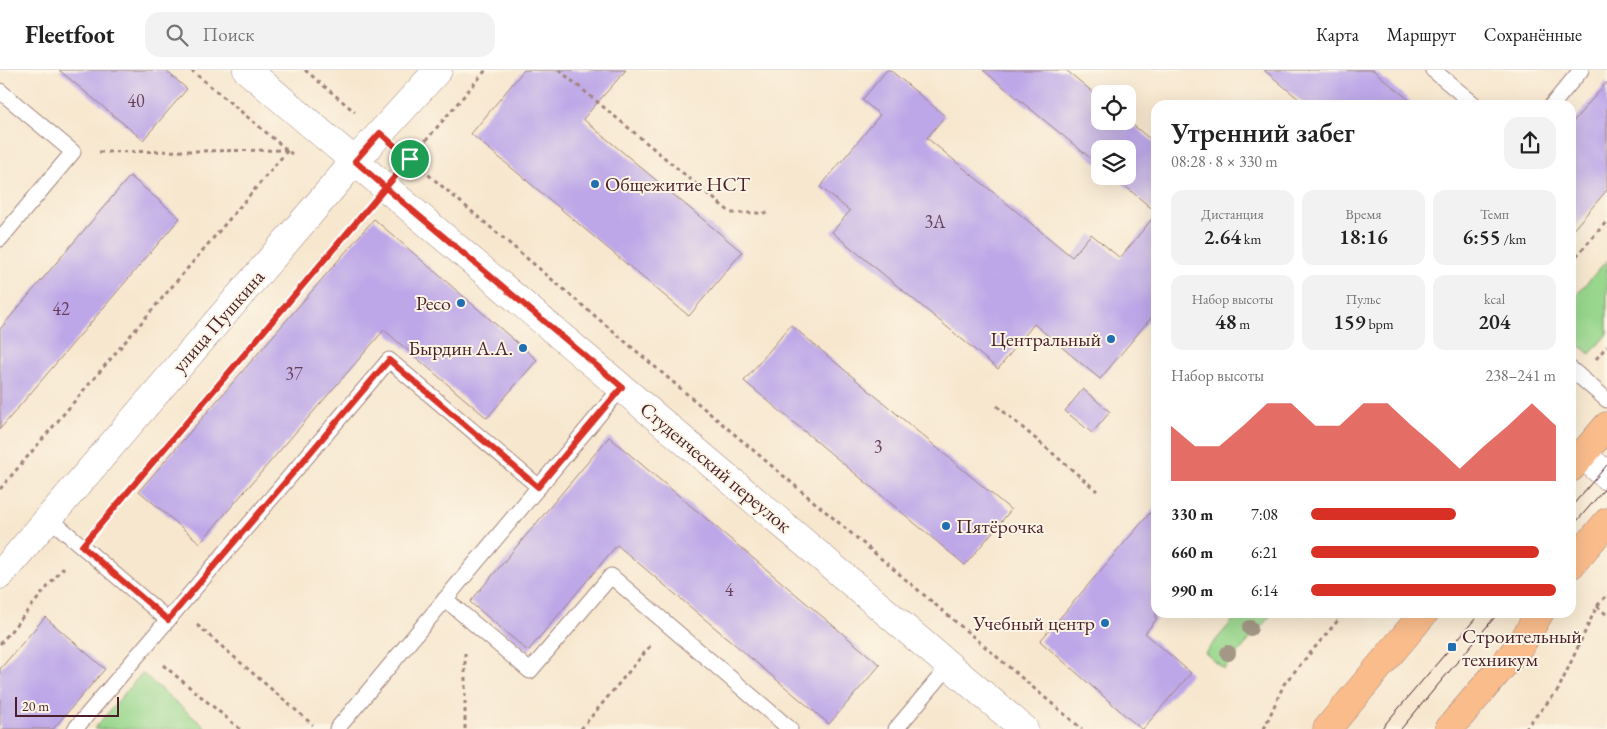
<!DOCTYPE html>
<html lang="ru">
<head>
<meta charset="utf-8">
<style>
	body { margin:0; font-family:"EB Garamond",serif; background:#f2f2f2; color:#222; height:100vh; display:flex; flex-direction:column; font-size:19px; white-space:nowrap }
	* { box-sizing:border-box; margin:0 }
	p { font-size:16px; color:#767676 }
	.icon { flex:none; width:28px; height:28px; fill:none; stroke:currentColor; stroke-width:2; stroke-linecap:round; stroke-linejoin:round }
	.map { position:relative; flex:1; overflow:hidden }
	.details { position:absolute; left:1151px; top:30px; width:425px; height:518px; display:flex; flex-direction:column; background:#fff; border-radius:15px; box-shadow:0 5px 20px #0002 }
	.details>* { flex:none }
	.controls { position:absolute; left:1091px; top:15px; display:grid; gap:10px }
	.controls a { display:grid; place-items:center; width:45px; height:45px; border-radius:10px; background:#fff; box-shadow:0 5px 20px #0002; font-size:25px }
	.scale { position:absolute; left:15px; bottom:12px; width:104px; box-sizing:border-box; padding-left:5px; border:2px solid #4a1f2b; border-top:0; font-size:14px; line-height:18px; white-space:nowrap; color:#4a1f2b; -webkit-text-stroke:4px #fcf5e5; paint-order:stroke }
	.pin { position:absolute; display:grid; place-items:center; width:42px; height:42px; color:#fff; margin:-21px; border:2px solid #fff; border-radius:50%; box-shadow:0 1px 5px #0007 }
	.round { display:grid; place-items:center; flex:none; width:52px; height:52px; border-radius:15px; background:#f2f2f2 }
	.overview { display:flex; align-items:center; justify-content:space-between; height:85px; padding:0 20px }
	h1 { font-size:28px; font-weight:600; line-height:38px }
	.figures { display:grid; grid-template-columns:repeat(3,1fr); gap:8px; height:85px; padding:5px 20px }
	.figures div { display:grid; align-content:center; border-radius:12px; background:#f2f2f2; text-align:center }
	.figures b { font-size:21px; font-weight:600 }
	.figures small { font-size:14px; font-weight:400 }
	.figures p { font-size:14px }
	.chart { height:140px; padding:10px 20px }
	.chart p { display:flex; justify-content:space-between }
	.chart svg { width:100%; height:90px; margin-top:5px; fill:#d93025; opacity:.7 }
	ul { padding:0 20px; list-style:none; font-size:16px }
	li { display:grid; grid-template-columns:80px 60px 1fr; align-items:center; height:38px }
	li i { height:12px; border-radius:6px; background:#d93025 }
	header { display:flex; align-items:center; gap:30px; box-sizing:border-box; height:70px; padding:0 25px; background:#fff; border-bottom:1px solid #e0e0e0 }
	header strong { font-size:24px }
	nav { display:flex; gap:28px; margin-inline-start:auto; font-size:18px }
	.search { width:350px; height:45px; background:#f2f2f2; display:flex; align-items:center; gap:12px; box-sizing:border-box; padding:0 18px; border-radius:15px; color:#767676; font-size:19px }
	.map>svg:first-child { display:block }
	.green { fill:#98d78d; stroke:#717b5c }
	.building { fill:#bda7e8 }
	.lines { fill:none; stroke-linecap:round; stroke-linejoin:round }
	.service-casing { stroke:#a0837d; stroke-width:17 }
	.minor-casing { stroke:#a0837d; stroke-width:29 }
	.tertiary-casing { stroke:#a0837d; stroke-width:29 }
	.primary-casing { stroke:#a0837d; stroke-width:29 }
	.path { stroke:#a0837d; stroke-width:3; stroke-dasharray:4 4; stroke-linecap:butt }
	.service { stroke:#fff; stroke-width:15 }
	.minor { stroke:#fff; stroke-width:28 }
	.tertiary { stroke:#fff; stroke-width:28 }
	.primary { stroke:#fabc8b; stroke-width:28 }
	.tram { stroke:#4a1f2b; stroke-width:1 }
	.tree { fill:#a49785 }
	.route-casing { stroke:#fff; stroke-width:10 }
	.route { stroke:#d93025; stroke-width:6 }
	.poi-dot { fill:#1f6fb2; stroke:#fcf5e5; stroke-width:2 }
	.labels { text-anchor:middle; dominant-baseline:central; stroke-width:4; stroke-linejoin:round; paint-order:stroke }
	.number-label { font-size:18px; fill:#67415a }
	.poi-label { font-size:20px; fill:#4a1f2b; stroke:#fcf5e5; text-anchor:end }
	.street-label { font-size:20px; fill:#4a1f2b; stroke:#fcf5e5 }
</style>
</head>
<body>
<header>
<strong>Fleetfoot</strong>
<div class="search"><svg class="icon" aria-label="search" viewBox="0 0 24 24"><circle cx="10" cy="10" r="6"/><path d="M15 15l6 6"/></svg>Поиск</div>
<nav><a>Карта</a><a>Маршрут</a><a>Сохранённые</a></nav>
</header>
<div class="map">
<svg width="1607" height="659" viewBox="0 0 1607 659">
	<rect width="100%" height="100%" fill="#fcf5e5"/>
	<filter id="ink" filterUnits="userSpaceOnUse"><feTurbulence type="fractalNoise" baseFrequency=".02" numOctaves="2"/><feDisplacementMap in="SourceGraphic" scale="10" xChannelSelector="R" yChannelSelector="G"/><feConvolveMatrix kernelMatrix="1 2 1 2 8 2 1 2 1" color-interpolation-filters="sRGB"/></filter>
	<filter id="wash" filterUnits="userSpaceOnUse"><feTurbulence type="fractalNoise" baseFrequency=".0096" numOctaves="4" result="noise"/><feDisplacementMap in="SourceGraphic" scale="20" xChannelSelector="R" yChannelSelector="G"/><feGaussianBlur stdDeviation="1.12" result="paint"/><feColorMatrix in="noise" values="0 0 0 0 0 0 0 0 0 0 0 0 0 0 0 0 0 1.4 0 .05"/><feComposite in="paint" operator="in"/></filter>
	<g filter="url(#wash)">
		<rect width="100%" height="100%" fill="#f7e7cf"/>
		<g class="green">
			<path d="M1607,190V264L1590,284L1571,268V231Z"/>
			<path d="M1239,543H1273L1224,599L1205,583Z"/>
			<path d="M142,603L207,659H94Z"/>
		</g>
		<g id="blocks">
			<g class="building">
				<path d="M59,0H165L187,19L143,70Z"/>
				<path d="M524,0H626L583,49L742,182L689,246L471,64Z"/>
				<path d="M887,0H890L945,46L927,68L1072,187L1091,164L1120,188L1156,144V242L1100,309L1034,254L998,299L832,162L850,141L820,117L880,45L862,30Z"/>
				<path d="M983,0H1066L1100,28V51H1128L1156,74V142L1113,106H1128V79H1100V96Z"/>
				<path d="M1264,0H1373L1415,35H1306Z"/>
				<path d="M1607,12V120L1571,162V54Z"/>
				<path d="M130,106L180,148L0,359V259Z"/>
				<path d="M374,149L537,290L487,348L384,260L200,473L139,421Z"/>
				<path d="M791,255L1011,440L965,495L744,311Z"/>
				<path d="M1083,319L1110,342L1092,363L1065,341Z"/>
				<path d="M609,367L880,595L829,654L617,475L528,581L470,532Z"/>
				<path d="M1156,436V550L1145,563L1191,603L1143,659H1141L1040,571Z"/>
				<path d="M45,547L105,599L53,659H0V599Z"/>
			</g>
		</g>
	</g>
	<g filter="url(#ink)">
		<use href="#blocks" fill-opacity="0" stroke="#a0837d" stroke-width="1"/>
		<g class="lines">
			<defs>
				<g id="service">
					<path d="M1433,0L1475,35"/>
					<path d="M0,21L73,82L0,169"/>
					<path d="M1552,35L1581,0"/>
					<path d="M1571,299L1607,330"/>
					<path d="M49,448L168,550"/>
					<path d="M445,529L530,601L611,506L790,659"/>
					<path d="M75,659L389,290L539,417"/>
					<path d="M337,659L622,317"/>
					<path d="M896,659L950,595"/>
				</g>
				<g id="minor">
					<path d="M247,0L1024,659"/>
					<path d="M0,505L355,91L438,0"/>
				</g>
				<path id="tertiary" d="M1583,385L1607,406"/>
				<g id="primary">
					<path d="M1571,398L1607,356"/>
					<path d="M1571,495L1607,452"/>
					<path d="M1327,659L1425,542"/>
					<path d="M1449,659L1522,573L1540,542"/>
				</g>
			</defs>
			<use href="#service" class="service-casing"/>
			<use href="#minor" class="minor-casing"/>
			<use href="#tertiary" class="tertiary-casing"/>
			<use href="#primary" class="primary-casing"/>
			<g class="path">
				<path d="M191,0L292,84"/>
				<path d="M305,0L355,42"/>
				<path d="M559,0L731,143H768"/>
				<path d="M99,82L288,80"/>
				<path d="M404,84L1082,659"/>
				<path d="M410,89L486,0"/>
				<path d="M1571,192L1607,151"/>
				<path d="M1596,289L1607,276"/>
				<path d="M997,336L1097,421"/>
				<path d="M0,419L288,80"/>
				<path d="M98,457L366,142"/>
				<path d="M1597,536L1607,545"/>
				<path d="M197,555L313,655"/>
				<path d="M0,574L65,496"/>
				<path d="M163,595L240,659"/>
				<path d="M465,659V580"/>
				<path d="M581,659L651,575"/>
				<path d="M1264,659L1284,614L1345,542"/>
				<path d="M1525,659L1558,620L1597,536L1607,525"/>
			</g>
			<use href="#service" class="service"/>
			<use href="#minor" class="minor"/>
			<use href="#tertiary" class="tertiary"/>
			<use href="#primary" class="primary"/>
			<g class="tram">
				<path d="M1571,437L1607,395"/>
				<path d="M1571,458L1607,416"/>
				<path d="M1381,659L1481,542"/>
				<path d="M1401,659L1499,542"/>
			</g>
		</g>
		<g class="tree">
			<circle cx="1250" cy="558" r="8"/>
			<circle cx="1228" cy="583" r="8"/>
		</g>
	</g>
	<g class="lines" filter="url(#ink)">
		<defs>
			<path id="route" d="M410,89L380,63L355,91L386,118L622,317L538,417L389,290L168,550L82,476L375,130L410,89"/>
		</defs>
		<use href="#route" class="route-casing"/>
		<use href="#route" class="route"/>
	</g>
	<g class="poi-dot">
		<circle cx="595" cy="114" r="5"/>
		<circle cx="461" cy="233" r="5"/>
		<circle cx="1111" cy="269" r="5"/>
		<circle cx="523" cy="278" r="5"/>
		<circle cx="946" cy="456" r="5"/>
		<circle cx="1105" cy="553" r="5"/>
		<rect x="1447" y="572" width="10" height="10" rx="2.5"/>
	</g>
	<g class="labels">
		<g class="number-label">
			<text x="136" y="30">40</text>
			<text x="935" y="151">3А</text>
			<text x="61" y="238">42</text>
			<text x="294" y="303">37</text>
			<text x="878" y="376">3</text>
			<text x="729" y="519">4</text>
		</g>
		<g class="poi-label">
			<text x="605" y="114" text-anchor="start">Общежитие НСТ</text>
			<text x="451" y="233">Ресо</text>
			<text x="1101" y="269">Центральный</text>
			<text x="513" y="278">Бырдин А.А.</text>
			<text x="956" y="456" text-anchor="start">Пятёрочка</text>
			<text x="1095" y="553">Учебный центр</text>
			<text x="1462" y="566" text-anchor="start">Строительный<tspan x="1462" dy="23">техникум</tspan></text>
		</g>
		<g class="street-label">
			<text transform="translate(218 251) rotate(-49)">улица Пушкина</text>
			<text transform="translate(716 397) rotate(40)">Студенческий переулок</text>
		</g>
	</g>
</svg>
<div class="controls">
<a><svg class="icon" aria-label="locate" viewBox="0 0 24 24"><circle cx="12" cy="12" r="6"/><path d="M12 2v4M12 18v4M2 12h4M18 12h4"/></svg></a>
<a><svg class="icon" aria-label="layers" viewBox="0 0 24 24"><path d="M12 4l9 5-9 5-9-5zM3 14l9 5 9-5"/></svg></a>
</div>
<div class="scale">20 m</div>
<div class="pin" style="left:410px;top:89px;background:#1e9e55"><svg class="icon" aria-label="arrive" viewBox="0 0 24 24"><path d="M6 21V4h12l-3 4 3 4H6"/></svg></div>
<section class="details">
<div class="overview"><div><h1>Утренний забег</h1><p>08:28 · 8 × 330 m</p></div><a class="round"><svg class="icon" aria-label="share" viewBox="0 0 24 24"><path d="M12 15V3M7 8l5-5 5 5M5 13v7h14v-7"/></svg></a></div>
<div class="figures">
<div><p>Дистанция</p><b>2.64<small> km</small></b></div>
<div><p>Время</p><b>18:16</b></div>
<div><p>Темп</p><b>6:55<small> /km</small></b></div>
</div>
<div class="figures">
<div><p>Набор высоты</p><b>48<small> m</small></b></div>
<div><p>Пульс</p><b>159<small> bpm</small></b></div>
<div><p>kcal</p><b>204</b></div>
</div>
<div class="chart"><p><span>Набор высоты</span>238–241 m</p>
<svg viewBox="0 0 160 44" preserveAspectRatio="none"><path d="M0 44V17L10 27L20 27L30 17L40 6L50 6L60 17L70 17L80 6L90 6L100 17L110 27L120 38L130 27L140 17L150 6L160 17V44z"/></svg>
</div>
<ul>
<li><b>330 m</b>7:08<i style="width:59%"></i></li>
<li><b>660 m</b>6:21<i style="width:93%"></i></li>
<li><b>990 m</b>6:14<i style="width:100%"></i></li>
</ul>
</section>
</div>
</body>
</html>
